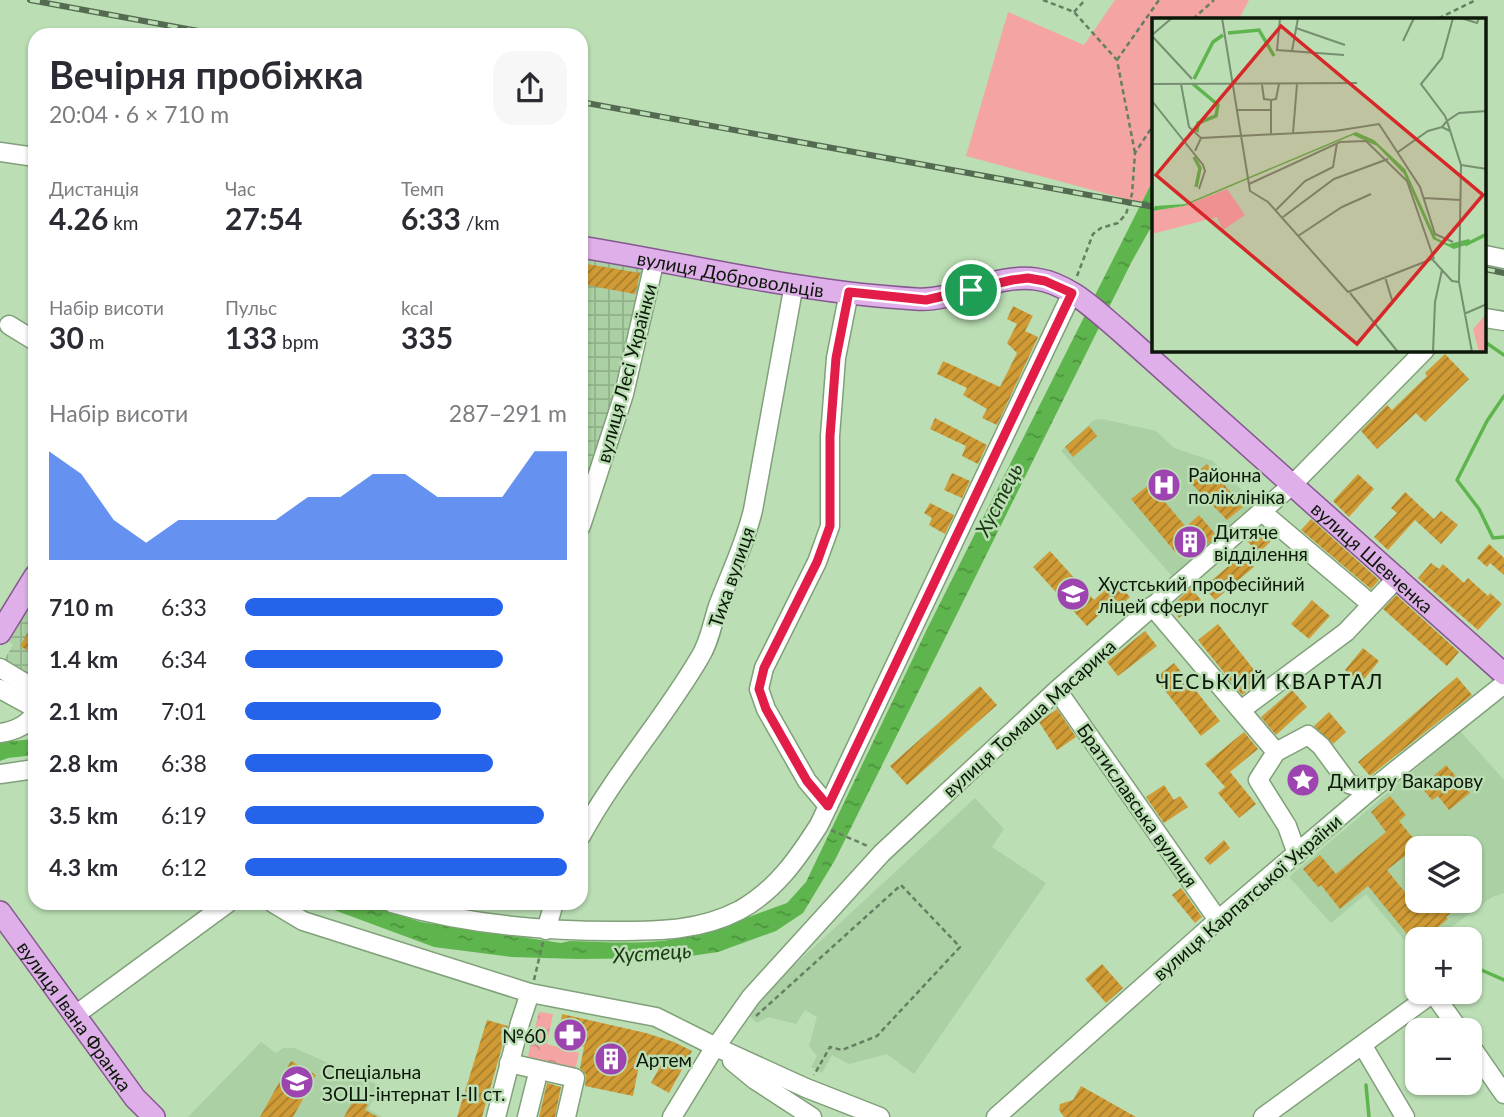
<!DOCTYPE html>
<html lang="uk">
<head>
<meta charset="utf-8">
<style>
	body { margin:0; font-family:Lato,sans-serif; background:#f7f7f7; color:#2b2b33; height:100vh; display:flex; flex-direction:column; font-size:26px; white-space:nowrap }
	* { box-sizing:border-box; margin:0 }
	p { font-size:23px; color:#7c7c81 }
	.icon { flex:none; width:38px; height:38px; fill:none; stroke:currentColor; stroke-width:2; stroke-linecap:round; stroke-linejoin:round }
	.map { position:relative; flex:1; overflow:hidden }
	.panel { position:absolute; left:28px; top:28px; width:560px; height:882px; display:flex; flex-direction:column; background:#fff; border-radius:21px; box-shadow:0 2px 5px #0004 }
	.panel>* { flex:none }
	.tools { position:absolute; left:1405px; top:836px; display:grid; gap:14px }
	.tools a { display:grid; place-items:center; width:77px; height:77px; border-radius:14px; background:#fff; box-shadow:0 2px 5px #0004; font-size:35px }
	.pin { position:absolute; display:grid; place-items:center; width:60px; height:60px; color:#fff; margin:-30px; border:4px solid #fff; border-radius:50%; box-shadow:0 2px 7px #0007 }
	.round { display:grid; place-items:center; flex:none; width:74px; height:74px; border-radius:21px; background:#f7f7f7 }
	.overview { display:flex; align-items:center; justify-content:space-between; height:119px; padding:0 21px }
	h1 { font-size:38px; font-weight:700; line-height:52px }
	.figures { display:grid; grid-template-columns:repeat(3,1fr); gap:10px; height:119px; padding:7px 21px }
	.figures div { display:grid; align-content:center }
	.figures b { font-size:30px; font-weight:700 }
	.figures small { font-size:19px; font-weight:400 }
	.figures p { font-size:19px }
	.chart { height:196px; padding:14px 21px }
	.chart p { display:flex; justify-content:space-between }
	.chart svg { width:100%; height:126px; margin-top:7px; fill:#2563eb; opacity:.7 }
	ul { padding:0 21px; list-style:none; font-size:23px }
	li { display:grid; grid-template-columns:112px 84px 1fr; align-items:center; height:52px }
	li i { height:18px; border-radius:9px; background:#2563eb }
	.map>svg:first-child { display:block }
	.built { fill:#aad0a3; fill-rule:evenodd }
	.industrial { fill:url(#industrial-grid) }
	.grass { fill:#f4a4a3 }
	.forest { fill:url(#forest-crowns) }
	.water { fill:url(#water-ripples) }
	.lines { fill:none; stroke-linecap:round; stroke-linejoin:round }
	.stream { stroke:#5fb54d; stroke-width:3.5 }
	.building { fill:url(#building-hatch) }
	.minor-casing { stroke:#80a079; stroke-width:21 }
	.major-casing { stroke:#865890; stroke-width:24 }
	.path { stroke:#667e61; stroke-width:2.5; stroke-dasharray:5 3.5; stroke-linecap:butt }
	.minor { stroke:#fff; stroke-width:18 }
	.major { stroke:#deafe8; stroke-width:21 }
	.rail-casing { stroke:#556b51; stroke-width:6 }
	.rail { stroke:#bbdeb4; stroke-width:3.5; stroke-dasharray:10; stroke-linecap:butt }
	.route-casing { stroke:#fff; stroke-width:14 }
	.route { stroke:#e11d48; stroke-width:9 }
	.labels { text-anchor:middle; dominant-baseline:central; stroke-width:5; stroke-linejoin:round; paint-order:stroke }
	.street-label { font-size:19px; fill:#0c1809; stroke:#bbdeb4 }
	.poi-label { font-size:19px; fill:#0c1809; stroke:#bbdeb4; text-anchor:start }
	.water-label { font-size:21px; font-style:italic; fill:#193a11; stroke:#bbdeb4 }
	.neighbourhood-label { font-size:21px; letter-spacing:2px; fill:#0c1809; stroke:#bbdeb4 }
	.inset-river { fill:none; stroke:#5fb54d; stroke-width:3.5 }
	.inset-road { fill:none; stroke:#758f70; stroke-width:2 }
	.view { fill:#d62828; fill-opacity:0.15; stroke:#d62828; stroke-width:3.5 }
	.inset-edge { fill:none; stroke:#0c1809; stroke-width:3.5 }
</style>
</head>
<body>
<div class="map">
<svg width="1504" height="1117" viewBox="0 0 1504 1117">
	<defs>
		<pattern id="industrial-grid" width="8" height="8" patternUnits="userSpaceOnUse" patternTransform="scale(1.75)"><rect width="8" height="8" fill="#aad0a3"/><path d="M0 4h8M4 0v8" fill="none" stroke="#91b28b"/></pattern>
		<pattern id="forest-crowns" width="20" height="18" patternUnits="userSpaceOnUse" patternTransform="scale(1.75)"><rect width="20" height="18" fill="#f4a4a3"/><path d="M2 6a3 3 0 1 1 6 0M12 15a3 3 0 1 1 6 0" fill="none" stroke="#d08c8b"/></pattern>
		<pattern id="water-ripples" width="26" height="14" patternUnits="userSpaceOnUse" patternTransform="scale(1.75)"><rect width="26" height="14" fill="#5fb54d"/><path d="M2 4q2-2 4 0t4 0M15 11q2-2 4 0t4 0" fill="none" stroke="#4d923e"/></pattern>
		<pattern id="building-hatch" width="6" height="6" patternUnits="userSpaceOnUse" patternTransform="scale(1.75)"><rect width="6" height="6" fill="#d09b35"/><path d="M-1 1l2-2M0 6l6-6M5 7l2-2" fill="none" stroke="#a77d2b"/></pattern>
	</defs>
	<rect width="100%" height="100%" fill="#bbdeb4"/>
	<g class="built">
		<path d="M1102,419L1156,431L1174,448L1213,461L1260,508L1218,538L1200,553L1201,556L1194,560L1192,558L1172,576L1061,451L1094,420Z"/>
		<path d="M1460,731L1504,780V893L1492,897L1434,940H1418L1416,954L1366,894L1331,923L1289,877ZM1418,849H1470V901H1418Z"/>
		<path d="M975,798L1004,829L992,847L1046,883L914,1074L887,1054L849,1064L832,1055L822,1073L811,1067L817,1056L809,1046L817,1017L805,1010L796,1024L769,1017L757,1023L745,1011Z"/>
		<path d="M261,1042L276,1053L283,1048H294L381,1086L368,1109L382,1117H188Z"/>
	</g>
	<g class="industrial">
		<path d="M581,258L645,270L618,396L581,506Z"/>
		<path d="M35,597V679L4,660L13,645L9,641Z"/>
	</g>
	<path class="grass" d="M1115,0H1249L1239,19H1154V178L1141,203L966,156L1008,12L1084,45Z"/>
	<path class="forest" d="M539,1012L553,1014L547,1044L579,1053L574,1075L526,1064Z"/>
	<g class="water">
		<path d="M1154,178V222L1131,263L835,860L803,913L776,931L718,952L677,958L578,959L511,957L434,947L334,910L323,903H362L421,922L561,943L570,941C601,942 632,944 662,941C706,936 746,917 787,903L806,882L927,629Z"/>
		<path d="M35,739V755L8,758L0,761V742Z"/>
	</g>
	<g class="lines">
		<g class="stream">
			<path d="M1485,342L1504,355"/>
			<path d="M1504,396L1487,421L1457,480L1479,509L1493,538L1504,537"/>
			<path d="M1470,965L1504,980"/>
			<path d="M1366,1085L1369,1117"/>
		</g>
	</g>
	<g class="building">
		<path d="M581,263L640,273L635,294L581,284Z"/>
		<path d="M1013,306L1033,316L1025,331L1038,337L997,425L982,418L987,409L963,395L967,388L937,374L943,361L1000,387L1017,353L1007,343L1017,324L1007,319Z"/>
		<path d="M1445,354L1469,379L1425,422L1416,413L1377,449L1361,431L1387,405L1392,410L1427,376L1425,373Z"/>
		<path d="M935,418L987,445L978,464L962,456L966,446L930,429Z"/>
		<path d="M1089,426L1097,436L1073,457L1065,447Z"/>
		<path d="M1207,464L1243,507L1227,520L1188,480Z"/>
		<path d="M952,473L970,481L962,498L944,490Z"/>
		<path d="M1358,474L1374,489L1349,517L1333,501Z"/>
		<path d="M1150,484L1186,527L1199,515L1217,536L1192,557L1183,547L1176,553L1131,499Z"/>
		<path d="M1405,492L1434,519L1441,511L1458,525L1441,544L1415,520L1388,550L1374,537L1397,513L1391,508Z"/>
		<path d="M930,503L954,515L945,534L929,525L932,518L924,513Z"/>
		<path d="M1311,519L1379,580L1371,589L1301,530Z"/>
		<path d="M1262,527L1275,537L1250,562L1254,567L1215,600L1204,587L1252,546L1246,540Z"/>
		<path d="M1489,544L1504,558V575L1490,563L1487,567L1477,558Z"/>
		<path d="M1050,551L1094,600L1115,581L1130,597L1115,611L1110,605L1087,626L1033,567Z"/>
		<path d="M1431,563L1439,569L1443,564L1464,583L1468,578L1488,596L1490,593L1502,604L1478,630L1418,578Z"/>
		<path d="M1191,588L1201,600L1179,618L1170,607Z"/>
		<path d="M1396,595L1459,652L1447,666L1383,609Z"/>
		<path d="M1312,600L1330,616L1309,639L1291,624Z"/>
		<path d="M35,620V655L20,646Z"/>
		<path d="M1218,624L1262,680L1242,695L1198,640Z"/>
		<path d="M1145,631L1157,646L1118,676L1107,662Z"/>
		<path d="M1363,648L1379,661L1361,683L1345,670Z"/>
		<path d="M1174,663L1220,721L1201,736L1155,678Z"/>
		<path d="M1457,677L1472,695L1370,776L1358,762Z"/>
		<path d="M980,686L997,705L907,785L890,766Z"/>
		<path d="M1292,690L1307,707L1276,735L1261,717Z"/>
		<path d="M1057,709L1076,737L1057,750L1039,722Z"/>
		<path d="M1329,712L1346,732L1333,744L1314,726Z"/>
		<path d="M1244,732L1258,749L1230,772L1256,804L1239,818L1218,793L1225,787L1205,764Z"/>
		<path d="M1446,765L1470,793L1449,810L1438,796L1432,800L1421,787Z"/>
		<path d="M1164,785L1174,800L1180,796L1188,807L1164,823L1146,797Z"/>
		<path d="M1390,796L1406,815L1399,821L1419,845L1387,870L1412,901H1465L1446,917L1448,919L1422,940H1418L1416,945L1368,886L1340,909L1321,885L1318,887L1303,869L1320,855L1336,874L1386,832L1371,812Z"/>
		<path d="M1224,840L1230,848L1210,865L1204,858Z"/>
		<path d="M1181,888L1202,917L1195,923L1172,895Z"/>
		<path d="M1102,964L1123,988L1106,1003L1085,979Z"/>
		<path d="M562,1014L646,1033L674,1042L692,1051L669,1093L651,1083L663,1061L641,1055L633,1096L585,1086L586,1075L580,1068L584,1047L557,1043Z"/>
		<path d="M487,1020L508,1026L482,1117H457Z"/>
		<path d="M291,1061L316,1075L293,1117H260Z"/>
		<path d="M547,1083L561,1087L555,1117H539Z"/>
		<path d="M1081,1086L1136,1117H1064L1059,1110L1060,1104L1073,1100Z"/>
		<path d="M355,1097L368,1105L365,1110L378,1117H344Z"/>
	</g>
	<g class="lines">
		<defs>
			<g id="minor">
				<path d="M0,152L35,157"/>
				<path d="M1485,255L1504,259"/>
				<path d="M1485,318L1504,321"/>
				<path d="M9,325L35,341"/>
				<path d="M1262,512L1371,604"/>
				<path d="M581,526L624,394L655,259"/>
				<path d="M1152,606L1276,752"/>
				<path d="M0,668L35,689"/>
				<path d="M0,689L35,708"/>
				<path d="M1057,690L1218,920"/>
				<path d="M1241,710L1346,632L1398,577"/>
				<path d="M0,733C15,731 27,726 35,713"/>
				<path d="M0,774L35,769"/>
				<path d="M828,806L807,781L766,709L759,689L764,668L817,562L830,526V436L836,358L849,292"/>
				<path d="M581,836C615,773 664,719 700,657C710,641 712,624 718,606C730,574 745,544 753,510L794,284"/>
				<path d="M1297,854L1287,826L1258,780L1276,752L1308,735L1321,746L1349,784L1371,790"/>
				<path d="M273,903L303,921L530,993L656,1017L716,1047L806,1088L880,1117"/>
				<path d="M392,903C464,924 539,931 615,931C659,931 700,931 740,910C776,890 798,858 819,825L1072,293"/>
				<path d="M546,930L554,903"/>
				<path d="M74,1016L228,903"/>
				<path d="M1470,1045L1504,1094"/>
				<path d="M1363,1046L1405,1117"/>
				<path d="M732,1061L755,1080L812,1117"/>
				<path d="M509,1063L575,1078L566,1117"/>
				<path d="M496,1117L520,1023L530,993"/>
				<path d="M527,1117L536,1081"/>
				<path d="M672,1117L710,1055L751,997L882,853L1057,690L1293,484L1425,350"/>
				<path d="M996,1117L1218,920L1371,790L1504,684"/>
				<path d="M1263,1117L1433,993L1460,1031"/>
			</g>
			<g id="major">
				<path id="s1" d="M581,247C692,265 804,293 916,299C956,302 995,273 1036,279C1070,284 1095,310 1120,331L1504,674"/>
				<path d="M0,633L35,576"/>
				<path id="s2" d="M0,912L135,1098L154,1117"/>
			</g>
		</defs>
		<use href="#minor" class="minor-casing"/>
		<use href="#major" class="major-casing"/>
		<g class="path">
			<path d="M1043,0L1074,12L1117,60L1135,153"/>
			<path d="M1074,12L1085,0"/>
			<path d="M1193,19L1214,0"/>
			<path d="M1430,19L1439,18L1476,0"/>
			<path d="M1117,60L1159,0"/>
			<path d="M1077,276L1093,234L1101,228L1118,223L1126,214L1132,194L1135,153L1154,124"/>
			<path d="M831,830L870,847"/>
			<path d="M534,980L543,942"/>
			<path d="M756,1016L901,885L960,947L877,1036L842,1050L830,1047L814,1075"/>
		</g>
		<use href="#minor" class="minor"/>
		<use href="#major" class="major"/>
		<defs>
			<g id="rail">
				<path d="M30,0L220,35"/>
				<path d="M581,102L1154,207"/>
				<path d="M1485,269L1504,273"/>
			</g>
		</defs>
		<use href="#rail" class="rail-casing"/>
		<use href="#rail" class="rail"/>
	</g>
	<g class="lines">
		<defs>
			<path id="route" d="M1028,278L1045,281L1072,293L828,806L807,781L766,709L759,689L764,668L817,562L830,526V436L836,358L849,292L926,300L1012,280Z"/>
		</defs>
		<use href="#route" class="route-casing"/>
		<use href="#route" class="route"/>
	</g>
	<defs>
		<symbol id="hospital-disc" viewBox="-11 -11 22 22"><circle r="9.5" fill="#9d44b0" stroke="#bbdeb4"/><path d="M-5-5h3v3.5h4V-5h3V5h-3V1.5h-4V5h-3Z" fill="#fff"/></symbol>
		<symbol id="building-disc" viewBox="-11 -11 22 22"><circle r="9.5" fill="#9d44b0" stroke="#bbdeb4"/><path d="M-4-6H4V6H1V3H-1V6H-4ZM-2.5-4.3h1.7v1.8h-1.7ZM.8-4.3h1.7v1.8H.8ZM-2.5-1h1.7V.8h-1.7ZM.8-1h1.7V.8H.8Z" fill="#fff"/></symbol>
		<symbol id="university-disc" viewBox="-11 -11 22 22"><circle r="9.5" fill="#9d44b0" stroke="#bbdeb4"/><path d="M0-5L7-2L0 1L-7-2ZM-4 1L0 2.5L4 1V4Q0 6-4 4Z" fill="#fff"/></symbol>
		<symbol id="sight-disc" viewBox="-11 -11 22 22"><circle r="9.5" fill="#9d44b0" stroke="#bbdeb4"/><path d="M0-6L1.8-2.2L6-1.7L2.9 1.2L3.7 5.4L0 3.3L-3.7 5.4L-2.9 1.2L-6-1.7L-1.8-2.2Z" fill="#fff"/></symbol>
		<symbol id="pharmacy-disc" viewBox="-11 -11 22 22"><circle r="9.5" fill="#9d44b0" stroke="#bbdeb4"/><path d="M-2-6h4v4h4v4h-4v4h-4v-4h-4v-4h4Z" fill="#fff"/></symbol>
		<symbol id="school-disc" viewBox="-11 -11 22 22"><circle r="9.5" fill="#9d44b0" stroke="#bbdeb4"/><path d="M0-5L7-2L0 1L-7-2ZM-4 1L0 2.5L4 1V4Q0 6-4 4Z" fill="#fff"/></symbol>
	</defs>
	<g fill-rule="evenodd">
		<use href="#hospital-disc" x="1145" y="466" width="38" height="38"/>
		<use href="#building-disc" x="1171" y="523" width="38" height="38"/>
		<use href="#university-disc" x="1054" y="575" width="38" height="38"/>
		<use href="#sight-disc" x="1284" y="761" width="38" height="38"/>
		<use href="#pharmacy-disc" x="551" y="1016" width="38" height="38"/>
		<use href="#building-disc" x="592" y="1040" width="38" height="38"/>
		<use href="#school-disc" x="278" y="1063" width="38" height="38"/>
	</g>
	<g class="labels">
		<g class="street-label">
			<text stroke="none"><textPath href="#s1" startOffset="152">вулиця Добровольців</textPath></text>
			<text transform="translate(626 373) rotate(-75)">вулиця Лесі Українки</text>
			<text stroke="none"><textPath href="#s1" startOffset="901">вулиця Шевченка</textPath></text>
			<text transform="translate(731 577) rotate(-71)">Тиха вулиця</text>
			<text transform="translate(1029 718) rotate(-42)">вулиця Томаша Масарика</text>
			<text transform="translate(1138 805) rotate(55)">Братиславська вулиця</text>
			<text transform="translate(1247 897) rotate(-41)">вулиця Карпатської України</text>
			<text stroke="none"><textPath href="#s2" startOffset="128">вулиця Івана Франка</textPath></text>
		</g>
		<g class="poi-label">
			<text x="1188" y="474">Районна<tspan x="1188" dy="22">поліклініка</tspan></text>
			<text x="1214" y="531">Дитяче<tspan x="1214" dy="22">відділення</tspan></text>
			<text x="1098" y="583">Хустський професійний<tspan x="1098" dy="22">ліцей сфери послуг</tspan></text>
			<text x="1328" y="780">Дмитру Вакарову</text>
			<text x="546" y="1035" text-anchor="end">№60</text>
			<text x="636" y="1059">Артем</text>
			<text x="322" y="1071">Спеціальна<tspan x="322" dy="22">ЗОШ-інтернат І-ІІ ст.</tspan></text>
		</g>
		<g class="water-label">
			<text transform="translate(998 499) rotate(-63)">Хустець</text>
			<text transform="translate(652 952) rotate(-4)">Хустець</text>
		</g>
		<g class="neighbourhood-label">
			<text x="1270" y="680">ЧЕСЬКИЙ КВАРТАЛ</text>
		</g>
	</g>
	<g transform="translate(1152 18)">
		<rect width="334" height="334" fill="#bbdeb4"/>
		<path d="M75,171L93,197L71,212L65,199L0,216V193L32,188Z" fill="#f4a4a3"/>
		<path d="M335,295L334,334H327L321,311Z" fill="#f4a4a3"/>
		<path d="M204,114L222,122L253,151L284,220L297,226L317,221L319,225L302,231L281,221L252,156L225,128L201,117L32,188L0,193L3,188L33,186Z" fill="#5fb54d"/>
		<path class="inset-river" d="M76,15L107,12L122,38M42,61L61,24L71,17M41,66L66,87L64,98L46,105L45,114M42,139L48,150L44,169M313,227L335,216"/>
		<path class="inset-road" d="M70,0L98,173L116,184L196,274L280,241L300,263L307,264M128,0L125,32L192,37M309,0L325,5L327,0M144,10L193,27M0,17L20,0M0,18L40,61M251,23L262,0M140,33L146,0M0,66L205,65M29,66L37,109L49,120M110,67L112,81L119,82L124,81L127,66M119,82V116M0,83L51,147L53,153L47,171M85,92H119M290,109L295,103L293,98L269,66L290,40L301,0M141,115L145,66M43,133L49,120L183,113L227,106L268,169L283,216L301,224M246,134L276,113L290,109L298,113M309,147L335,151M97,166L188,124L214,123L255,163L282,241M272,180L309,182M124,192L153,163L181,149L185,125M131,199L182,161L236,141M146,218L190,189L219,176M233,259L240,282M198,275L246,334M312,296L335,286M281,334L283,284L290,252M320,334L307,264L309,147L295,103L307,95L335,93"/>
		<path class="view" d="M129,8L331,177L205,326L4,157Z"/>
		<rect width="334" height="334" class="inset-edge"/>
	</g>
</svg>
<div class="tools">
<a><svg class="icon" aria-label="layers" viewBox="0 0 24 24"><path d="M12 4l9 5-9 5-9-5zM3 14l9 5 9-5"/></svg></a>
<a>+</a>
<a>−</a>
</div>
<div class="pin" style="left:971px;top:290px;background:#1e9e55"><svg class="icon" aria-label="arrive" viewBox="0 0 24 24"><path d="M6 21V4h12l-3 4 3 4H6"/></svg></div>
<section class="panel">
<div class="overview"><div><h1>Вечірня пробіжка</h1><p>20:04 · 6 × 710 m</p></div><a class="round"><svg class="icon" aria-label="share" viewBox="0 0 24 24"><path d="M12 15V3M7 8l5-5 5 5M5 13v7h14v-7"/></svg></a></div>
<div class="figures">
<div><p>Дистанція</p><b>4.26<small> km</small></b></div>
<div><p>Час</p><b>27:54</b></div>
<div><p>Темп</p><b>6:33<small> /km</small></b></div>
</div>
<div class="figures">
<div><p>Набір висоти</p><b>30<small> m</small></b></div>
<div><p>Пульс</p><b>133<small> bpm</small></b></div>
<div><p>kcal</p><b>335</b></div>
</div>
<div class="chart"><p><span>Набір висоти</span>287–291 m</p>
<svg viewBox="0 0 160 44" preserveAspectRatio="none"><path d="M0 44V6L10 14L20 30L30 38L40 30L50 30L60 30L70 30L80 22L90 22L100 14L110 14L120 22L130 22L140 22L150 6L160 6V44z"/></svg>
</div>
<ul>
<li><b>710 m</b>6:33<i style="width:80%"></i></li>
<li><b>1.4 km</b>6:34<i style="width:80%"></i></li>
<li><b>2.1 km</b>7:01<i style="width:61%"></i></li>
<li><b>2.8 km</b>6:38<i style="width:77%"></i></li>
<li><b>3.5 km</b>6:19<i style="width:93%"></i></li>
<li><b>4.3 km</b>6:12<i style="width:100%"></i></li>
</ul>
</section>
</div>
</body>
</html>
